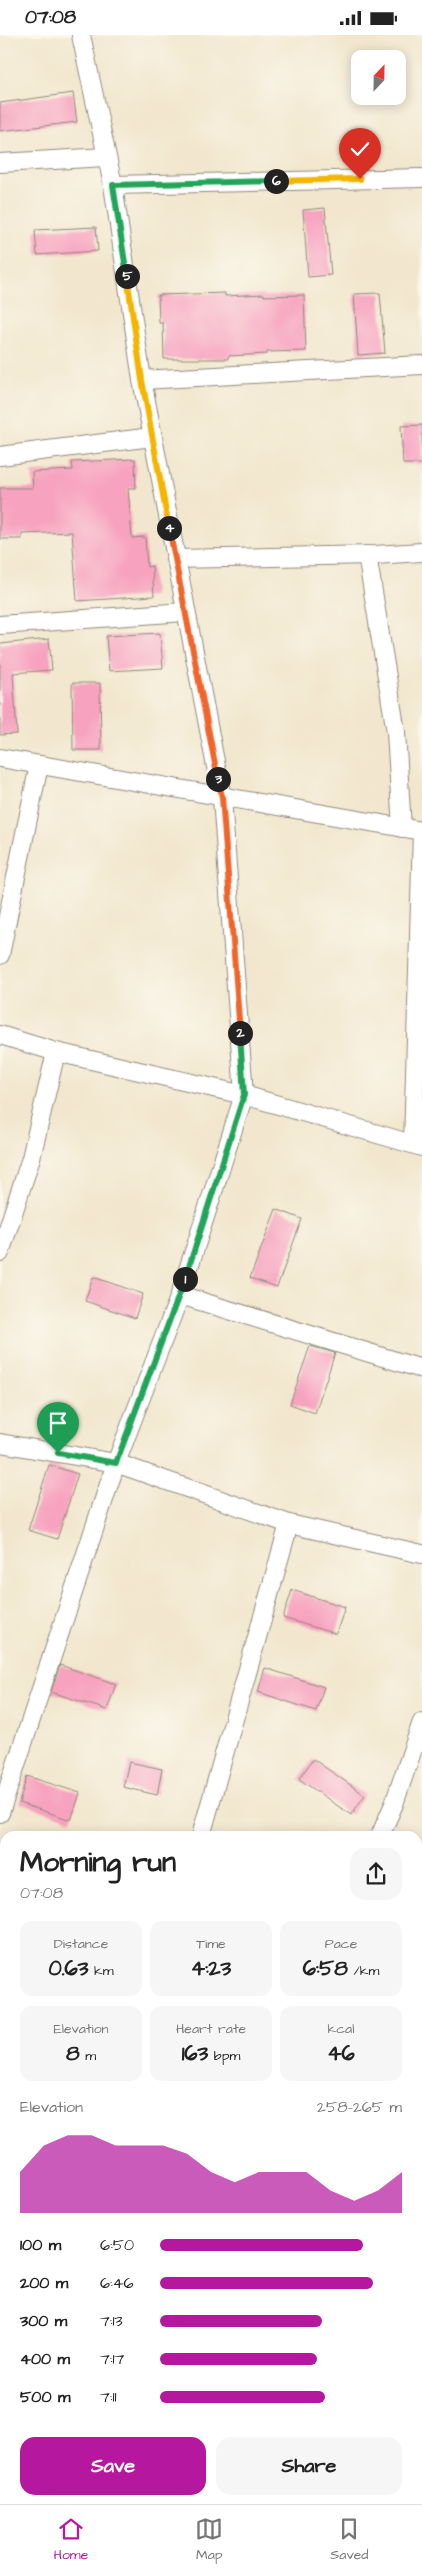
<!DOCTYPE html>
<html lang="en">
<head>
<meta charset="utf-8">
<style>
	body { margin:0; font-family:"Architects Daughter",sans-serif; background:#f6f6f6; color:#222; height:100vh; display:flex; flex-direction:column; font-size:19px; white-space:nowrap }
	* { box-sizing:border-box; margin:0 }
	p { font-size:16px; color:#767676 }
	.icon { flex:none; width:28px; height:28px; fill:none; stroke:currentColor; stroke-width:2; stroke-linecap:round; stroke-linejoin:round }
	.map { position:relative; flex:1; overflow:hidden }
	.side { position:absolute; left:0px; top:1796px; width:422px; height:674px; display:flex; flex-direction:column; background:#fff; border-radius:15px 15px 0 0; box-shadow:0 2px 12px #0003 }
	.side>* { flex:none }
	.needle { width:32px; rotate:22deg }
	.fabs { position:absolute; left:351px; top:15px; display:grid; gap:10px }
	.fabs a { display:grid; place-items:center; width:55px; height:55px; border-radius:10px; background:#fff; box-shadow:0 2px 12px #0003; font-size:25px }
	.pin { position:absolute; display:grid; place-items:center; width:42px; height:42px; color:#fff; margin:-51px -21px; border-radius:50% 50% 50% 0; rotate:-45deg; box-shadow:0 0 5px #0007 }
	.pin .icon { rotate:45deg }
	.km { position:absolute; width:25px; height:25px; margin:-12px; border-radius:50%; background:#222; color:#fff; font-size:14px; line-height:25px; text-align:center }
	.round { display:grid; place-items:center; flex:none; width:52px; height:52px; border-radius:15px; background:#f6f6f6 }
	.overview { display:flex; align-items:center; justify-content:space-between; height:85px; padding:0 20px }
	h1 { font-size:28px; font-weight:800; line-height:38px }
	.metrics { display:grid; grid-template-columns:repeat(3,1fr); gap:8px; height:85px; padding:5px 20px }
	.metrics div { display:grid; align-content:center; border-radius:12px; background:#f6f6f6; text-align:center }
	.metrics b { font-size:21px; font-weight:800 }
	.metrics small { font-size:14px; font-weight:400 }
	.metrics p { font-size:14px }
	.chart { height:140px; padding:10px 20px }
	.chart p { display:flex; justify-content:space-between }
	.chart svg { width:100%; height:90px; margin-top:5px; fill:#b5179e; opacity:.7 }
	.primary-button { display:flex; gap:10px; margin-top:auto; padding:10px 20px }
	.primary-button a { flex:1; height:58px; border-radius:15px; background:#b5179e; color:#fff; font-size:20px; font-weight:800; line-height:58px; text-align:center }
	.primary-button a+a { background:#f6f6f6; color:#222 }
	ul { padding:0 20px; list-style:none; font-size:16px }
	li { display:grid; grid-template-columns:80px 60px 1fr; align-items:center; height:38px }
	li i { height:12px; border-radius:6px; background:#b5179e }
	.status { display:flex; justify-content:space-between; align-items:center; height:35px; padding:0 25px; background:#fff; direction:ltr }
	.status svg { height:14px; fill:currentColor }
	.menu { display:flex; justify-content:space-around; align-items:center; height:70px; border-top:1px solid #e0e0e0; background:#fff; font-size:14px; color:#767676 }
	.menu a { display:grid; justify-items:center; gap:2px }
	.menu .active { color:#b5179e }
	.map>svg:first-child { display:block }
	.building { fill:#f7a2bf }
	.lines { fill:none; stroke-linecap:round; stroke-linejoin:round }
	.minor-casing { stroke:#8e897c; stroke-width:20 }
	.minor { stroke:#fff; stroke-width:18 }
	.split-1-casing { stroke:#fff; stroke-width:10 }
	.split-2-casing { stroke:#fff; stroke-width:10 }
	.split-3-casing { stroke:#fff; stroke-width:10 }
	.split-4-casing { stroke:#fff; stroke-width:10 }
	.split-5-casing { stroke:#fff; stroke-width:10 }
	.split-6-casing { stroke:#fff; stroke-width:10 }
	.split-7-casing { stroke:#fff; stroke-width:10 }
	.split-1 { stroke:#22a559; stroke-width:6 }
	.split-2 { stroke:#22a559; stroke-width:6 }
	.split-3 { stroke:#f0652b; stroke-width:6 }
	.split-4 { stroke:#f0652b; stroke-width:6 }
	.split-5 { stroke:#f5b400; stroke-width:6 }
	.split-6 { stroke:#22a559; stroke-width:6 }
	.split-7 { stroke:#f5b400; stroke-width:6 }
</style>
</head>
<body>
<div class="status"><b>07:08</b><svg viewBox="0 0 49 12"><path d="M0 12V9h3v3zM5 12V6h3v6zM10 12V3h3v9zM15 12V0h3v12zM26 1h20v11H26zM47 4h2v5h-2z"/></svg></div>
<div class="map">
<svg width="422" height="2469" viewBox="0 0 422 2469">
	<rect width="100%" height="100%" fill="#fbf7ec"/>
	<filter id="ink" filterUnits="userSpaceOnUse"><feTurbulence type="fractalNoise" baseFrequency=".02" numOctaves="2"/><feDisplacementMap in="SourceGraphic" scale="10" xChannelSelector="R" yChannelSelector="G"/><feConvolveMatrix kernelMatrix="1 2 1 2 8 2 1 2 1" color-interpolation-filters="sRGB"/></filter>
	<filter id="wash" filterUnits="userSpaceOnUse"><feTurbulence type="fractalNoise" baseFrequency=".0096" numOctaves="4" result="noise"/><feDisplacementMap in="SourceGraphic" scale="20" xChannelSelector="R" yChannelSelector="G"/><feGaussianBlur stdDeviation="1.12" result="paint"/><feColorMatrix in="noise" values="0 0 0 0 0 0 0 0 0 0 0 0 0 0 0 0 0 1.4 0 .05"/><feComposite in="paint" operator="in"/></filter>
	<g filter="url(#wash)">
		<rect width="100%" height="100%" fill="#f2e7ce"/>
		<g id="blocks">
			<g class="building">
				<path d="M73,58L77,87L0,96V68Z"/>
				<path d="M325,173L331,240L308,242L303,175Z"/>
				<path d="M96,192L98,216L37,220L35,195Z"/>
				<path d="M225,258V261L264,259V261L304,260L306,316L267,317V319L228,321V324H164L163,288H159L158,260Z"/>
				<path d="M380,258L385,318L358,320L354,259Z"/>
				<path d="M422,390V429H403L401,391Z"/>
				<path d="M135,424L136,453H128L132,503L145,502L147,532L152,531L154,561L77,566L72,497L22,499V504H0V453H33L32,437L73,435L72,427Z"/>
				<path d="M160,598L163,633L109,636L106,601Z"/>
				<path d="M49,604L52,635L13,638L17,699L0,700V609Z"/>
				<path d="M72,648H100L101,715H73Z"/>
				<path d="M276,1174L302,1184L277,1252L250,1243Z"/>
				<path d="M93,1242L143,1259L135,1283L85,1266Z"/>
				<path d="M310,1311L335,1318L315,1378L290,1369Z"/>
				<path d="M49,1430L78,1439L57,1504L28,1495Z"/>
				<path d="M292,1555L345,1572L336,1599L283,1583Z"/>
				<path d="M60,1630L116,1649L107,1675L51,1657Z"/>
				<path d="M265,1633L324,1652L316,1676L258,1657Z"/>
				<path d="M313,1724L365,1760L351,1780L299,1744Z"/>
				<path d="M129,1727L162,1734L157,1760L123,1752Z"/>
				<path d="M27,1741L80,1758L71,1785L19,1768Z"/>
			</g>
		</g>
	</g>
	<g filter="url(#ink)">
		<use href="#blocks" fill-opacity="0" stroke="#8e897c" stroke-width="1"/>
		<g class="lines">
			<defs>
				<g id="minor">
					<path d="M0,128L106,122"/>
					<path d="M113,150L422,143"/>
					<path d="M142,345L422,330"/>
					<path d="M0,421L152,402"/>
					<path d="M367,520L396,697L402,793"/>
					<path d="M175,524L375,520L422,517"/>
					<path d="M0,590L185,577"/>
					<path d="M0,723L422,796L413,1109"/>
					<path d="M0,920L39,730"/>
					<path d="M0,1000L56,1017L244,1060L422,1112"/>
					<path d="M0,1218L31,1123L56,1017"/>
					<path d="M180,1260L422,1334"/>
					<path d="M0,1408L116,1428L289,1489L422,1519"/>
					<path d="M0,1778L116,1428L180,1260L244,1060L222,763L142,345L113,150L81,0"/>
					<path d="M201,1801L289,1489"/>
					<path d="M380,1801L394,1769L422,1687"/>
					<path d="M418,2203L422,2192"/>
					<path d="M0,2359L5,2360"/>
					<path d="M418,2414L422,2415"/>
				</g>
			</defs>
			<use href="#minor" class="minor-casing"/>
			<use href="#minor" class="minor"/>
		</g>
	</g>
	<g class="lines" filter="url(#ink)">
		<defs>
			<path id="split-1" d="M58,1418L116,1428L185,1244"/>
			<path id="split-2" d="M185,1244L244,1060L240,998"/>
			<path id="split-3" d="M218,744L222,762L240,998"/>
			<path id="split-4" d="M169,493L218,744"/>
			<path id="split-5" d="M127,241L142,345L169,493"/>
			<path id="split-6" d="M127,241L113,150L276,146"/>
			<path id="split-7" d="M276,146L360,144"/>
		</defs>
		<use href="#split-1" class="split-1-casing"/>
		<use href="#split-2" class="split-2-casing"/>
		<use href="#split-3" class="split-3-casing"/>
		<use href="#split-4" class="split-4-casing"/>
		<use href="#split-5" class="split-5-casing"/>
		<use href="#split-6" class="split-6-casing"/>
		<use href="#split-7" class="split-7-casing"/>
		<use href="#split-1" class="split-1"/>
		<use href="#split-2" class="split-2"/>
		<use href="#split-3" class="split-3"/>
		<use href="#split-4" class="split-4"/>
		<use href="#split-5" class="split-5"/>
		<use href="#split-6" class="split-6"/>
		<use href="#split-7" class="split-7"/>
	</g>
</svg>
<div class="fabs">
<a><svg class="needle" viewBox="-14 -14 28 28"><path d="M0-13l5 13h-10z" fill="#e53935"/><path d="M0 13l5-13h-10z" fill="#767676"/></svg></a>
</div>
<div class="pin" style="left:58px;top:1418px;background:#1e9e55"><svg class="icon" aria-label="arrive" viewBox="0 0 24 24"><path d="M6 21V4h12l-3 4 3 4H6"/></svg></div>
<div class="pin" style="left:360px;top:144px;background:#d93025"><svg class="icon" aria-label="check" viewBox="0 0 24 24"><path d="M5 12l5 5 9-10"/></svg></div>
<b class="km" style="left:185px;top:1244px">1</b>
<b class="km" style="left:240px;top:998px">2</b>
<b class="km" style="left:218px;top:744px">3</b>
<b class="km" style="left:169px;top:493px">4</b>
<b class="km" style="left:127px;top:241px">5</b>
<b class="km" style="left:276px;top:146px">6</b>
<section class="side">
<div class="overview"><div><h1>Morning run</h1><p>07:08</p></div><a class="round"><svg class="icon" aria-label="share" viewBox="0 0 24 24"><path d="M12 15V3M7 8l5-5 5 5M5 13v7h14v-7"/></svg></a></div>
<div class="metrics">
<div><p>Distance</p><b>0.63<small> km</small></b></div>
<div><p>Time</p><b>4:23</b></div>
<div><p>Pace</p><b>6:58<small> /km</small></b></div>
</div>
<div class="metrics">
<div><p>Elevation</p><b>8<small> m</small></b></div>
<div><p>Heart rate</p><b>163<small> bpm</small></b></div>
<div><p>kcal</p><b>46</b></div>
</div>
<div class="chart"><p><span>Elevation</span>258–265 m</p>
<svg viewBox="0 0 160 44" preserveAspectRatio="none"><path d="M0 44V24L10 11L20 6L30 6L40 11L50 11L60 11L70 15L80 24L90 29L100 24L110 24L120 24L130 33L140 38L150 33L160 24V44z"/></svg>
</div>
<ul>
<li><b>100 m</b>6:50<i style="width:84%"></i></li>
<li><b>200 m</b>6:46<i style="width:88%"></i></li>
<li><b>300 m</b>7:13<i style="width:67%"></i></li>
<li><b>400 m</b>7:17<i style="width:65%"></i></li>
<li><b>500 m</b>7:11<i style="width:68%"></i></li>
</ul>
<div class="primary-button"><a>Save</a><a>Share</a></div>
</section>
</div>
<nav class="menu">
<a class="active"><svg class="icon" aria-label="home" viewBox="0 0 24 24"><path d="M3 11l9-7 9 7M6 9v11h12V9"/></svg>Home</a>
<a><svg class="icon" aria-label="map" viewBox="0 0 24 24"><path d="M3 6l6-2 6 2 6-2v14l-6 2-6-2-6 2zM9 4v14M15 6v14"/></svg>Map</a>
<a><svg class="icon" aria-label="saved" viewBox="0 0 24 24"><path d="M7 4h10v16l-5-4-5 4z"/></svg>Saved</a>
</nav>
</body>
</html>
